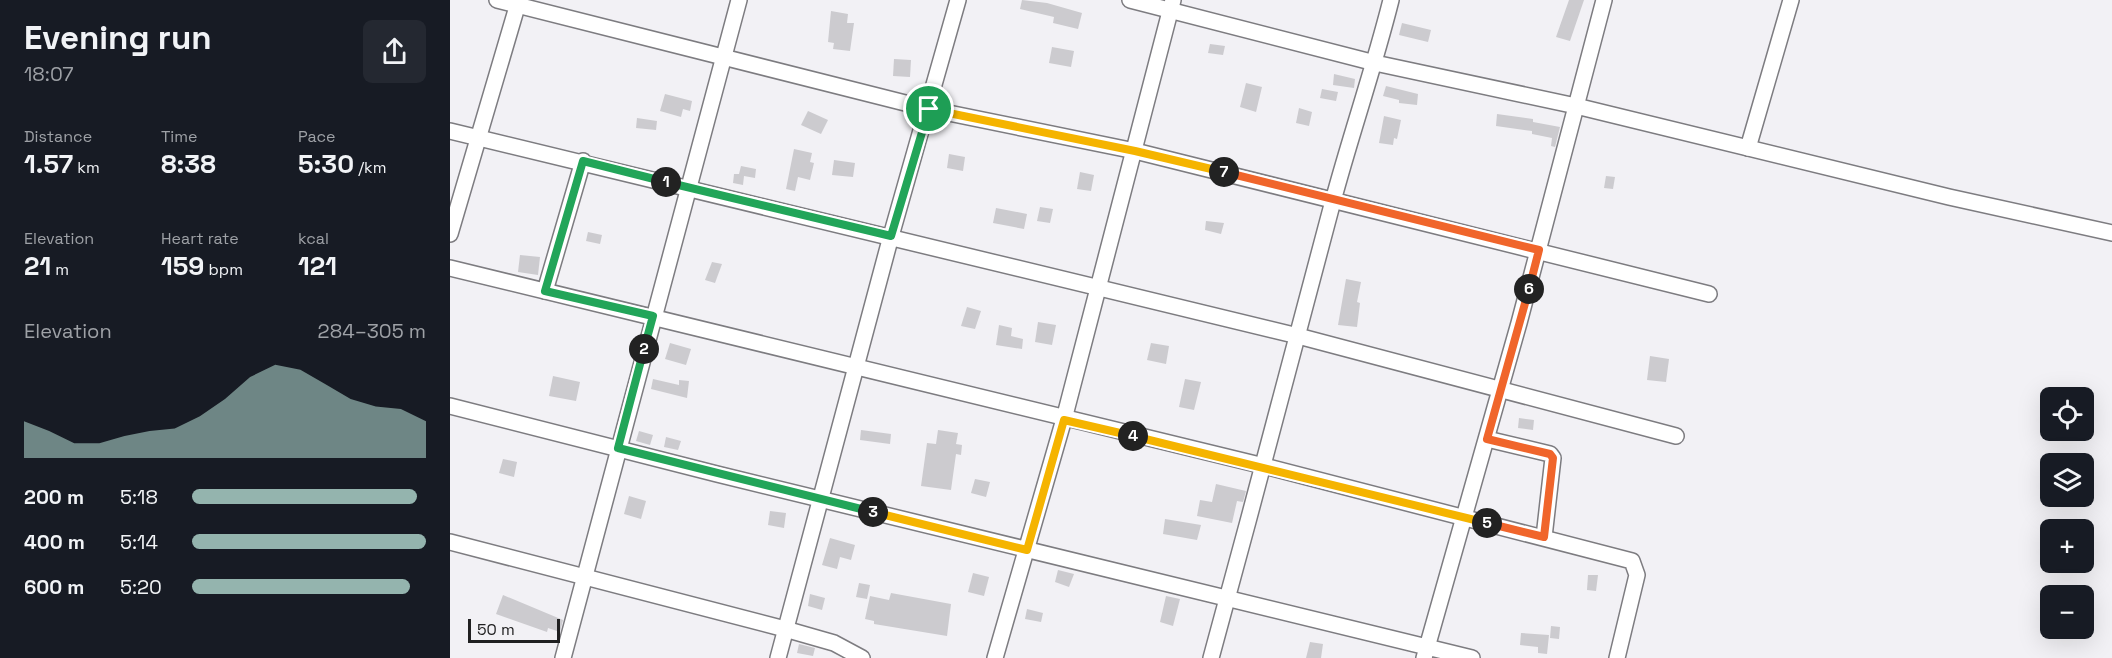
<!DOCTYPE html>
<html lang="en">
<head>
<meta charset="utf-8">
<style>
	body { margin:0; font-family:"Space Grotesk",sans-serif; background:#242831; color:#f1f3f6; height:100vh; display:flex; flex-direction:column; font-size:22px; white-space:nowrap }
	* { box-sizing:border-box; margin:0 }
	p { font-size:20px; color:#9ea1a6 }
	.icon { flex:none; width:33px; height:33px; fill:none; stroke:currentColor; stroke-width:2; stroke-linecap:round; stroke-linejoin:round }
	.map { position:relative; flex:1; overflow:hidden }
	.drawer { display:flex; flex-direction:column; background:#171b24; width:450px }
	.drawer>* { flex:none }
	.controls { position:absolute; left:1590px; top:387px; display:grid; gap:12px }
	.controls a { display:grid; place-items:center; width:54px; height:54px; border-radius:9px; background:#171b24; box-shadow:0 6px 24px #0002; font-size:30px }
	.scale { position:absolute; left:18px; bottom:15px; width:92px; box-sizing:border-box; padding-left:6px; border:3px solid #202021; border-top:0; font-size:16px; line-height:21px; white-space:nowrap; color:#202021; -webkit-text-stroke:4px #f2f1f5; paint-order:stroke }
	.pin { position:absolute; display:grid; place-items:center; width:51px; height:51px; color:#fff; margin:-26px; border:3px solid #fff; border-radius:50%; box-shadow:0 2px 6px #0007 }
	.km { position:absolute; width:30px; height:30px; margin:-15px; border-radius:50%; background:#222; color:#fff; font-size:16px; line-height:30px; text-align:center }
	.round { display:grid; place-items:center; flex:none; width:63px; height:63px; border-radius:9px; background:#242831 }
	.headline { display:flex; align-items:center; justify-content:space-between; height:102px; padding:0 24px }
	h1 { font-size:33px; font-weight:800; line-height:45px }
	.metrics { display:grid; grid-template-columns:repeat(3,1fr); gap:9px; height:102px; padding:6px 24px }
	.metrics div { display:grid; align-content:center }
	.metrics b { font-size:26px; font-weight:800 }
	.metrics small { font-size:16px; font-weight:400 }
	.metrics p { font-size:16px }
	.chart { height:168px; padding:12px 24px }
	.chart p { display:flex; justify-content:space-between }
	.chart svg { width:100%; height:108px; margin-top:6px; fill:#94b4ae; opacity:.7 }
	ul { padding:0 24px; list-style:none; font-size:20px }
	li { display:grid; grid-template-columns:96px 72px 1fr; align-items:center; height:45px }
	li i { height:15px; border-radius:8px; background:#94b4ae }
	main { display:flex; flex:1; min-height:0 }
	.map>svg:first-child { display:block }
	.building { fill:#cccbcf }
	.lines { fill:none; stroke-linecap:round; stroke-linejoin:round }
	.minor-casing { stroke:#7d7c80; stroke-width:18 }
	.minor { stroke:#fff; stroke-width:15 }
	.split-1-casing { stroke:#fff; stroke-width:12 }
	.split-2-casing { stroke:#fff; stroke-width:12 }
	.split-3-casing { stroke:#fff; stroke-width:12 }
	.split-4-casing { stroke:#fff; stroke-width:12 }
	.split-5-casing { stroke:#fff; stroke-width:12 }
	.split-6-casing { stroke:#fff; stroke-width:12 }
	.split-7-casing { stroke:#fff; stroke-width:12 }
	.split-8-casing { stroke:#fff; stroke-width:12 }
	.split-1 { stroke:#22a559; stroke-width:8 }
	.split-2 { stroke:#22a559; stroke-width:8 }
	.split-3 { stroke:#22a559; stroke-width:8 }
	.split-4 { stroke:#f5b400; stroke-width:8 }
	.split-5 { stroke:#f5b400; stroke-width:8 }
	.split-6 { stroke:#f0652b; stroke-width:8 }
	.split-7 { stroke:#f0652b; stroke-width:8 }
	.split-8 { stroke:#f5b400; stroke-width:8 }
</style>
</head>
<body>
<main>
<section class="drawer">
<div class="headline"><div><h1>Evening run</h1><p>18:07</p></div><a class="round"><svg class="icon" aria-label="share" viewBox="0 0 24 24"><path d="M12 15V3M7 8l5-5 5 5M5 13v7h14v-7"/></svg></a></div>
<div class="metrics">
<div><p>Distance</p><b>1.57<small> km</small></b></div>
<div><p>Time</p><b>8:38</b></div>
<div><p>Pace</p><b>5:30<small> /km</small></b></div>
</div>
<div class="metrics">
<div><p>Elevation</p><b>21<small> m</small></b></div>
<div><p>Heart rate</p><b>159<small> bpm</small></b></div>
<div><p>kcal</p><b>121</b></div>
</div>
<div class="chart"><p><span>Elevation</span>284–305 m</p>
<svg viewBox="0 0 160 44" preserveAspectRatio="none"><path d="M0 44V29L10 33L20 38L30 38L40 35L50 33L60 32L70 27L80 20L90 11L100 6L110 8L120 14L130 20L140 23L150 24L160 29V44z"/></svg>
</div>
<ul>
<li><b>200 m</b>5:18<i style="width:96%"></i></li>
<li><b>400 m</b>5:14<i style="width:100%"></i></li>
<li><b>600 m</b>5:20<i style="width:93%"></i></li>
</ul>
</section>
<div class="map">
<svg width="1662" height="658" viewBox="0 0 1662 658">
	<rect width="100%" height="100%" fill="#f2f1f5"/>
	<g class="building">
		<path d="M572,0L597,3L632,13L628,29L603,23L604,17L570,9Z"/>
		<path d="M1119,0H1134L1120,41L1106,37Z"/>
		<path d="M381,11L398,14L397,23H404L400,51L383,49L384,43L378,42Z"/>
		<path d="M952,23L981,30L978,42L949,35Z"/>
		<path d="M760,44L775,46L773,55L758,53Z"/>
		<path d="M602,47L624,51L621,67L599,63Z"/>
		<path d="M444,59L461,60L460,77L443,76Z"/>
		<path d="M884,74L905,79L904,88L883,85Z"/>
		<path d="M796,83L812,87L806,112L790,107Z"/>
		<path d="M936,86L968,94L967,105L949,103V100L933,96Z"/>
		<path d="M872,89L888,92L886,101L870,98Z"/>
		<path d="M215,94L242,101L240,111L233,109L231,117L210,111Z"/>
		<path d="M849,108L862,112L859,126L846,123Z"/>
		<path d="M358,111L378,120L371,134L351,125Z"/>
		<path d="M1047,114L1083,119V122L1110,127L1105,147L1101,146L1102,138L1082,134V131L1046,126Z"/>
		<path d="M934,116L951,120L947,139L944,138L943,145L929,143Z"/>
		<path d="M187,118L207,121L206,130L186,128Z"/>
		<path d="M344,149L362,153L360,162L364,163L360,180L348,177L345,191L336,189Z"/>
		<path d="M499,154L515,157L513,171L497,168Z"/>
		<path d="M384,160L405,163L403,177L382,175Z"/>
		<path d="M291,166L306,169L305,178L294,176L293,185L283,183L284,174H289Z"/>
		<path d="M630,172L644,175L641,191L627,189Z"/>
		<path d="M1156,176L1165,177L1163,189L1154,188Z"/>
		<path d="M590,207L603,209L600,223L587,221Z"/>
		<path d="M546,208L577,214L574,229L543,223Z"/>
		<path d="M756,221L774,223L771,234L755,230Z"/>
		<path d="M138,232L152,235L150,244L136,241Z"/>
		<path d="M70,255L90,257L88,275L68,272Z"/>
		<path d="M262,262L272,264L265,283L255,280Z"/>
		<path d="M896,279L911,282L907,302L910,303L907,327L888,325Z"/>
		<path d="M517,307L531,311L525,329L511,326Z"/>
		<path d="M588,322L606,325L602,345L585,342Z"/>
		<path d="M549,325L562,328L561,336L573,339L572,349L546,345Z"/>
		<path d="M220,343L241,349L236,365L215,359Z"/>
		<path d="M701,343L719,346L716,364L697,360Z"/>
		<path d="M1200,356L1219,359L1216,382L1197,380Z"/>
		<path d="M103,376L130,382L126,401L99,396Z"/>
		<path d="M203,379L229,385V380L239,381L237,398L201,389Z"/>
		<path d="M735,379L751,382L744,410L729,407Z"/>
		<path d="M1069,418L1084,420L1083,430L1068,428Z"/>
		<path d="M411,430L441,434L440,444L410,440Z"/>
		<path d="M488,430L508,433L506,444L512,445L511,455L506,454L501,490L471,486L477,443L486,444Z"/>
		<path d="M189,431L203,435L200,445L186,441Z"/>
		<path d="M216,437L231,441L228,450L214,447Z"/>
		<path d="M53,459L67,462L64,477L49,473Z"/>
		<path d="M525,479L540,482L536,497L521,493Z"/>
		<path d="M766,484L796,491L793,502L787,501L782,523L747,516L750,500L762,502Z"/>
		<path d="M179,496L196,501L191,519L174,514Z"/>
		<path d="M320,511L336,513L334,528L318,525Z"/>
		<path d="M715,519L751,525L747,540L713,534Z"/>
		<path d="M380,538L405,545L401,560L390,557L387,569L372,565Z"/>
		<path d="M608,570L624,574L619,587L605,582Z"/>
		<path d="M523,573L539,577L534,596L518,592Z"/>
		<path d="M1138,575H1148L1146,591L1137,590Z"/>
		<path d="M409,583L420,585L417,599L406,597Z"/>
		<path d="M441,593L501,604L497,636L424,624V621L415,619L420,596L439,600Z"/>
		<path d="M360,594L375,598L372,610L358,606Z"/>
		<path d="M53,595L113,620L110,632L98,628L97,632L46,614Z"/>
		<path d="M716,596L730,599L723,626L710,622Z"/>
		<path d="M577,609L593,613L591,622L575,619Z"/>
		<path d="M1101,626L1110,627L1109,639L1100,638Z"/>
		<path d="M1071,633L1099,635L1097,654L1088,653V647L1070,645Z"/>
		<path d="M860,642L873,644L871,658H856Z"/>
		<path d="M349,644L365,648L363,656L347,653Z"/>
	</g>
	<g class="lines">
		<defs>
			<g id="minor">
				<path d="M47,0L479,109L685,151L1259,294"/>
				<path d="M680,0L925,63L1126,106L1499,197L1662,233"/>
				<path d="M0,131L848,336L1226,436"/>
				<path d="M1298,148L1341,0"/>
				<path d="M0,234L69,0"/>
				<path d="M0,268L814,466L1182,561L1187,575L1167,658"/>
				<path d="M95,291L133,161"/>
				<path d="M0,406L267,474L1022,658"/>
				<path d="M1037,439L1100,454L1103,458L1094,537"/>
				<path d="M0,542L335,629L384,643L412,658"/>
				<path d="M113,658L289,0"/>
				<path d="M328,658L441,236L508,0"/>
				<path d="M545,658L614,419L723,0"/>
				<path d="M761,658C803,506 842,353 883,201C901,134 924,68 941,0"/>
				<path d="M974,658L1069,323L1154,0"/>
			</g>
		</defs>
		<use href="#minor" class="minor-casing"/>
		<use href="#minor" class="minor"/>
	</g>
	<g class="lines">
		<defs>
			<path id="split-1" d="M216,182L441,236L479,109"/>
			<path id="split-2" d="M194,349L203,316L95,291L133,161L216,182"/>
			<path id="split-3" d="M194,349L168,448L423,512"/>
			<path id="split-4" d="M423,512L577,550L614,420L683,436"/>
			<path id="split-5" d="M683,436L1037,523"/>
			<path id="split-6" d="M1037,523L1094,537L1103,458L1100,454L1037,439L1079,289"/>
			<path id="split-7" d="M774,172L1089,250L1079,289"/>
			<path id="split-8" d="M479,109L685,151L774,172"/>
		</defs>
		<use href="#split-1" class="split-1-casing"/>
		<use href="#split-2" class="split-2-casing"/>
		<use href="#split-3" class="split-3-casing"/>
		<use href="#split-4" class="split-4-casing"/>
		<use href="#split-5" class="split-5-casing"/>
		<use href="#split-6" class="split-6-casing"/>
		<use href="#split-7" class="split-7-casing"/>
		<use href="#split-8" class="split-8-casing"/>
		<use href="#split-1" class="split-1"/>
		<use href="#split-2" class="split-2"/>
		<use href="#split-3" class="split-3"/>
		<use href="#split-4" class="split-4"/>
		<use href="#split-5" class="split-5"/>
		<use href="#split-6" class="split-6"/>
		<use href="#split-7" class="split-7"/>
		<use href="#split-8" class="split-8"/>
	</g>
</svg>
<div class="controls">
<a><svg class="icon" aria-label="locate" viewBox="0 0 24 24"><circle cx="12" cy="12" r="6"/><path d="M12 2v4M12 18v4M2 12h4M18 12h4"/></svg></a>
<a><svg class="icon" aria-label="layers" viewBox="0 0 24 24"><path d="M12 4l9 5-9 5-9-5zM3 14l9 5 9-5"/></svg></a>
<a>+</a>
<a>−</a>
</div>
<div class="scale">50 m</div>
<div class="pin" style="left:479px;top:109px;background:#1e9e55"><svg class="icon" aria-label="arrive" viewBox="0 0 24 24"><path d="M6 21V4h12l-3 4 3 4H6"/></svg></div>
<b class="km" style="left:216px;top:182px">1</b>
<b class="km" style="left:194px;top:349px">2</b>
<b class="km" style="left:423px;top:512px">3</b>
<b class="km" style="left:683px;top:436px">4</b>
<b class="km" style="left:1037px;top:523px">5</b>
<b class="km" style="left:1079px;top:289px">6</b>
<b class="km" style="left:774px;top:172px">7</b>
</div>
</main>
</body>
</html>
